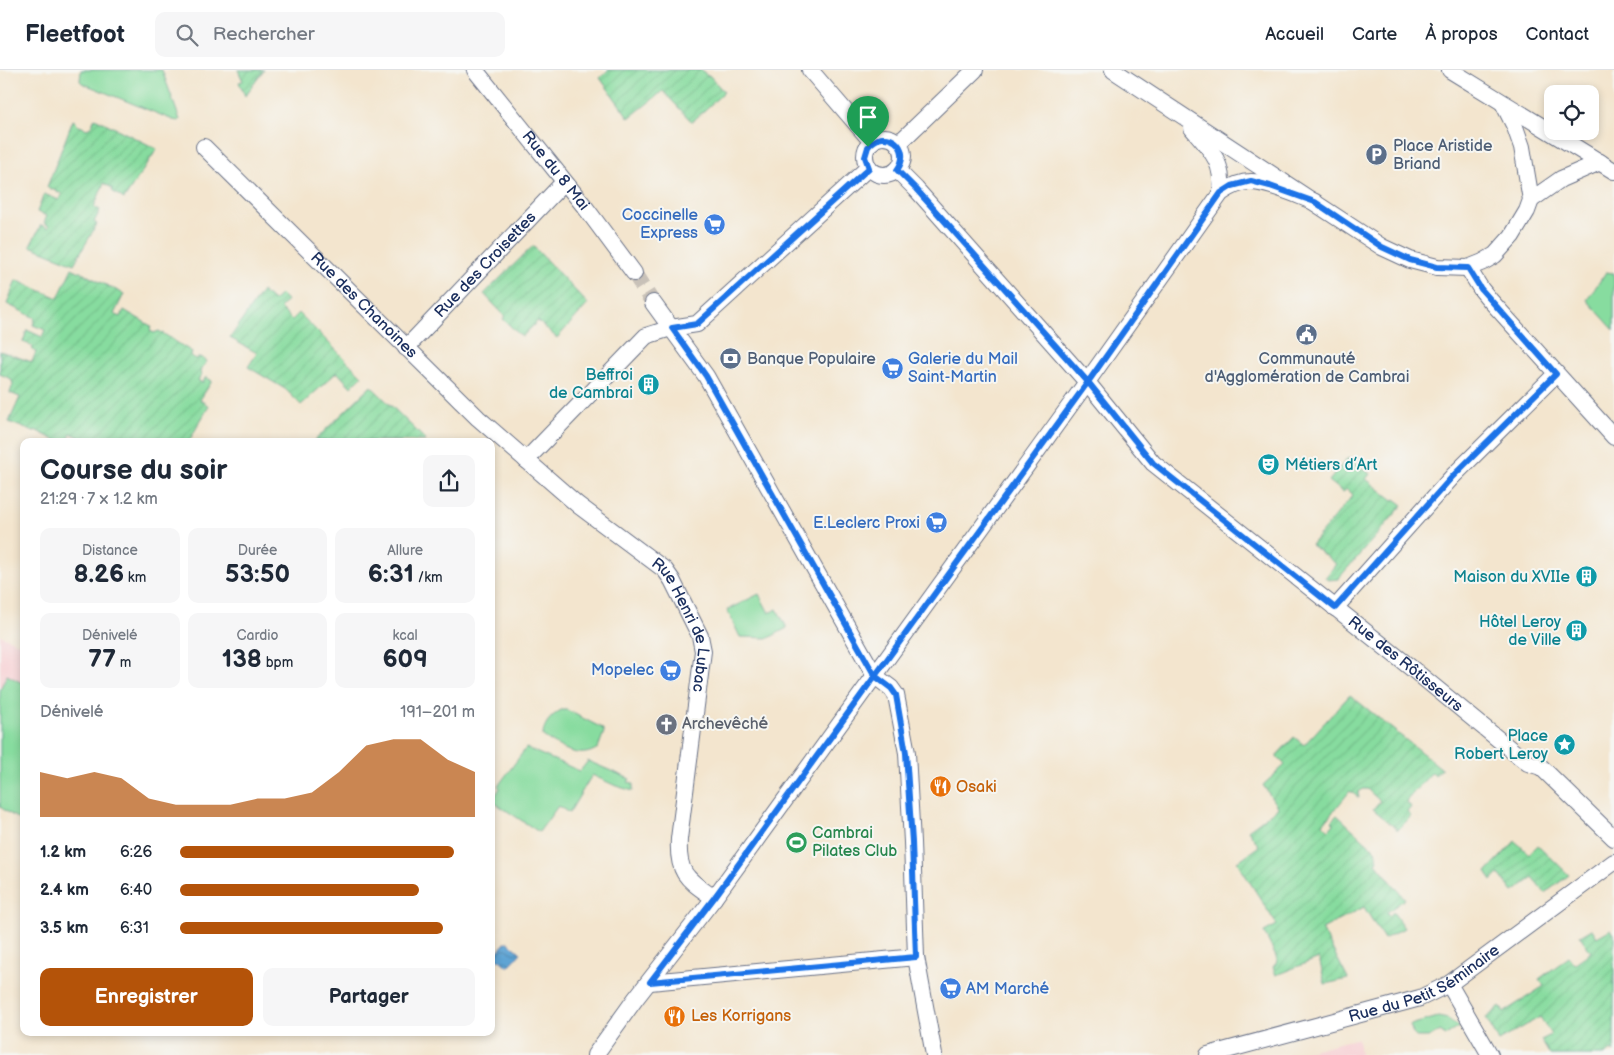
<!DOCTYPE html>
<html lang="fr">
<head>
<meta charset="utf-8">
<style>
	body { margin:0; font-family:"Balsamiq Sans",sans-serif; background:#f6f6f7; color:#1f2937; height:100vh; display:flex; flex-direction:column; font-size:19px; white-space:nowrap }
	* { box-sizing:border-box; margin:0 }
	p { font-size:16px; color:#747a83 }
	.icon { flex:none; width:28px; height:28px; fill:none; stroke:currentColor; stroke-width:2; stroke-linecap:round; stroke-linejoin:round }
	.map { position:relative; flex:1; overflow:hidden }
	.drawer { position:absolute; left:20px; top:368px; width:475px; height:598px; display:flex; flex-direction:column; background:#fff; border-radius:10px; box-shadow:0 2px 8px #0003 }
	.drawer>* { flex:none }
	.buttons { position:absolute; left:1544px; top:15px; display:grid; gap:10px }
	.buttons a { display:grid; place-items:center; width:55px; height:55px; border-radius:10px; background:#fff; box-shadow:0 2px 8px #0003; font-size:25px }
	.pin { position:absolute; display:grid; place-items:center; width:42px; height:42px; color:#fff; margin:-51px -21px; border-radius:50% 50% 50% 0; rotate:-45deg; box-shadow:0 0 5px #0007 }
	.pin .icon { rotate:45deg }
	.round { display:grid; place-items:center; flex:none; width:52px; height:52px; border-radius:10px; background:#f6f6f7 }
	.headline { display:flex; align-items:center; justify-content:space-between; height:85px; padding:0 20px }
	h1 { font-size:28px; font-weight:700; line-height:38px }
	.metrics { display:grid; grid-template-columns:repeat(3,1fr); gap:8px; height:85px; padding:5px 20px }
	.metrics div { display:grid; align-content:center; border-radius:10px; background:#f6f6f7; text-align:center }
	.metrics b { font-size:25px; font-weight:700 }
	.metrics small { font-size:14px; font-weight:400 }
	.metrics p { font-size:14px }
	.chart { height:140px; padding:10px 20px }
	.chart p { display:flex; justify-content:space-between }
	.chart svg { width:100%; height:90px; margin-top:5px; fill:#b45309; opacity:.7 }
	.action { display:flex; gap:10px; margin-top:auto; padding:10px 20px }
	.action a { flex:1; height:58px; border-radius:10px; background:#b45309; color:#fff; font-size:20px; font-weight:700; line-height:58px; text-align:center }
	.action a+a { background:#f6f6f7; color:#1f2937 }
	ul { padding:0 20px; list-style:none; font-size:16px }
	li { display:grid; grid-template-columns:80px 60px 1fr; align-items:center; height:38px }
	li i { height:12px; border-radius:6px; background:#b45309 }
	header { display:flex; align-items:center; gap:30px; box-sizing:border-box; height:70px; padding:0 25px; background:#fff; border-bottom:1px solid #e0e1e3 }
	header strong { font-size:24px }
	nav { display:flex; gap:28px; margin-inline-start:auto; font-size:18px }
	.search { width:350px; height:45px; background:#f6f6f7; display:flex; align-items:center; gap:12px; box-sizing:border-box; padding:0 18px; border-radius:10px; color:#747a83; font-size:19px }
	.map>svg:first-child { display:block }
	.built { fill:#f7cfd3 }
	.green { fill:#87dc9f; stroke:#51867e }
	.garden { fill:url(#garden-furrows); stroke:#51867e }
	.water { fill:url(#water-waves); stroke:#3c6a99 }
	.lines { fill:none; stroke-linecap:round; stroke-linejoin:round }
	.street-tunnel { stroke:#c8c1b8; stroke-width:16; stroke-dasharray:16 8; stroke-linecap:butt }
	.street-casing { stroke:#676f85; stroke-width:18 }
	.street { stroke:#fff; stroke-width:16 }
	.route-casing { stroke:#fff; stroke-width:10 }
	.route { stroke:#1a73e8; stroke-width:6 }
	.labels { text-anchor:middle; dominant-baseline:central; stroke-width:4; stroke-linejoin:round; paint-order:stroke }
	.service-label { font-size:16px; fill:#4e5e75; stroke:#f6f6f2; text-anchor:start }
	.street-label { font-size:16px; fill:#1b2f5e; stroke:#f6f6f2 }
	.shop-label { font-size:16px; fill:#366cbe; stroke:#f6f6f2; text-anchor:end }
	.culture-label { font-size:16px; fill:#0d838f; stroke:#f6f6f2; text-anchor:end }
	.worship-label { font-size:16px; fill:#5b616d; stroke:#f6f6f2; text-anchor:start }
	.food-label { font-size:16px; fill:#c56008; stroke:#f6f6f2; text-anchor:start }
	.leisure-label { font-size:16px; fill:#27864d; stroke:#f6f6f2; text-anchor:start }
</style>
</head>
<body>
<header>
<strong>Fleetfoot</strong>
<div class="search"><svg class="icon" aria-label="search" viewBox="0 0 24 24"><circle cx="10" cy="10" r="6"/><path d="M15 15l6 6"/></svg>Rechercher</div>
<nav><a>Accueil</a><a>Carte</a><a>À propos</a><a>Contact</a></nav>
</header>
<div class="map">
<svg width="1614" height="985" viewBox="0 0 1614 985">
	<defs>
		<pattern id="garden-furrows" width="10" height="10" patternUnits="userSpaceOnUse" patternTransform="scale(1.25)"><rect width="10" height="10" fill="#87dc9f"/><path d="M-1 1l2-2M0 10L10 0M9 11l2-2" fill="none" stroke="#74bd8b"/></pattern>
		<pattern id="water-waves" width="16" height="10" patternUnits="userSpaceOnUse" patternTransform="scale(1.25)"><rect width="16" height="10" fill="#5ea4d4"/><path d="M0 5q4-4 8 0t8 0" fill="none" stroke="#4d86af"/></pattern>
	</defs>
	<rect width="100%" height="100%" fill="#f6f6f2"/>
	<filter id="ink" filterUnits="userSpaceOnUse"><feTurbulence type="fractalNoise" baseFrequency=".02" numOctaves="2"/><feDisplacementMap in="SourceGraphic" scale="10" xChannelSelector="R" yChannelSelector="G"/><feConvolveMatrix kernelMatrix="1 2 1 2 8 2 1 2 1" color-interpolation-filters="sRGB"/></filter>
	<filter id="wash" filterUnits="userSpaceOnUse"><feTurbulence type="fractalNoise" baseFrequency=".0096" numOctaves="4" result="noise"/><feDisplacementMap in="SourceGraphic" scale="20" xChannelSelector="R" yChannelSelector="G"/><feGaussianBlur stdDeviation="1.12" result="paint"/><feColorMatrix in="noise" values="0 0 0 0 0 0 0 0 0 0 0 0 0 0 0 0 0 1.4 0 .05"/><feComposite in="paint" operator="in"/></filter>
	<g filter="url(#wash)">
		<rect width="100%" height="100%" fill="#f3e5ce"/>
		<g class="built">
			<path d="M0,565L24,576V753L0,737Z"/>
			<path d="M1358,968L1360,985H1293Z"/>
		</g>
		<g class="green">
			<path d="M81,0H162L180,50L178,51L173,50L82,13L80,11Z"/>
			<path d="M1606,202L1614,203V260L1587,230Z"/>
			<path d="M759,524L769,543L777,539L787,558L769,568L740,567L727,540Z"/>
			<path d="M7,605L24,614V753L0,737V619Z"/>
			<path d="M561,640H567L602,658L604,662L598,678C579,691 559,677 543,666C543,654 551,646 561,640Z"/>
			<path d="M526,678L580,701L588,691L630,709L628,712L633,713V721L616,716L592,705L569,743L558,736L539,762L492,731L500,718L498,716Z"/>
			<path d="M1438,947L1448,949L1459,957L1444,966L1441,961L1428,967H1416L1413,964L1410,955Z"/>
		</g>
		<g class="garden">
			<path d="M238,0H264L245,26L239,12L243,11Z"/>
			<path d="M608,0H702L707,6L709,5L724,22L692,52L663,21L629,48L600,8Z"/>
			<path d="M95,48L157,79L124,129L112,121L113,119L104,113L94,137L100,140L94,152L97,154L74,194L30,176L41,155L48,158L49,156L44,153L47,146L37,142L44,124L59,130L62,124L47,117L73,50L76,52L77,55L87,59L91,57Z"/>
			<path d="M533,176L588,234L557,268L538,251L522,267L503,249L505,246L484,224Z"/>
			<path d="M72,198L124,224L114,244L121,247L124,240L151,256L150,261L154,263L159,261L192,282L191,286L196,289L200,287L207,291L200,302L202,304L198,310L202,313L206,307L212,311L200,330L209,336L189,371H87L71,363L68,371H57L35,360L34,362L9,352L20,327L10,323L13,314L11,309L0,304V281L32,292L36,282L32,280L33,276L23,272L27,260L42,267L45,260L33,255L35,248L7,234L16,210L58,228Z"/>
			<path d="M262,221L273,231L281,224L287,230L280,238L292,250L299,243L362,306L351,317L337,302L301,335L285,319L248,297L257,283L230,268Z"/>
			<path d="M371,316L426,370L425,371H314Z"/>
			<path d="M1348,388L1370,404L1366,409L1393,430L1395,429L1403,435L1338,509L1328,510L1325,508L1336,494L1311,475L1353,425L1347,419L1343,422L1329,411Z"/>
			<path d="M1350,625L1442,699L1435,705L1432,702L1406,731L1411,737L1407,742L1411,746L1398,760L1373,739L1380,731L1367,719H1362L1358,723L1359,728L1350,721L1323,754L1329,760L1334,754L1331,751L1337,745L1375,780L1378,790L1376,793L1405,829L1387,842L1389,846L1393,842L1404,858L1384,869L1364,837L1322,859L1348,909L1325,914L1319,888L1276,905L1273,897L1278,891L1264,862L1277,855L1237,792L1259,776L1248,760L1278,738L1263,715L1285,695L1276,686L1294,667L1304,675Z"/>
			<path d="M1515,771L1529,784L1538,775L1569,805L1545,823L1533,808L1513,822L1499,804L1492,811L1486,802Z"/>
			<path d="M1592,859L1597,867L1611,859L1614,864V983L1612,980L1604,985H1550L1541,970L1551,965L1540,947L1499,971L1486,948L1500,937L1504,942L1544,916L1539,909L1569,887L1574,894L1591,882L1580,866Z"/>
		</g>
		<path class="water" d="M507,871L521,883L508,897L494,885Z"/>
	</g>
	<g filter="url(#ink)">
		<g class="lines">
			<path class="street-tunnel" d="M634,203L653,233"/>
			<defs>
				<g id="street">
					<path id="s1" d="M475,0L585,137L634,203"/>
					<path d="M810,0L872,72"/>
					<path d="M1113,0L1382,177L1410,190L1437,197L1468,198L1483,192L1495,185L1512,166L1527,141L1531,130L1522,77L1515,57L1503,33"/>
					<path d="M1450,0L1614,101"/>
					<path d="M1192,58C1211,80 1224,92 1221,123"/>
					<circle cx="884" cy="86" r="19"/>
					<path d="M898,74L975,0"/>
					<path id="s2" d="M204,77L478,348L578,435L665,500L672,510L700,566L703,581L679,769C677,804 687,809 714,828"/>
					<path id="s3" d="M897,100L916,119L1087,312L1153,393L1415,601L1520,687L1528,693L1541,697L1614,768"/>
					<path d="M1531,130L1561,109L1600,92"/>
					<path d="M1468,198L1481,219L1490,230L1614,367"/>
					<path d="M653,233L706,306L875,606L891,618L896,625L907,683L912,772L916,887L934,985"/>
					<path id="s4" d="M406,278L564,112"/>
					<path d="M526,390L646,266L671,258L697,254L869,97"/>
					<path d="M1335,538L1453,406L1556,304"/>
					<path d="M650,912L916,887"/>
					<path d="M1449,914L1490,985"/>
					<path d="M595,985L636,928L714,828L1087,312L1221,123C1230,117 1239,112 1250,112C1266,111 1299,126 1315,132"/>
					<path id="s5" d="M1208,985L1420,928L1449,914L1614,792"/>
				</g>
			</defs>
			<use href="#street" class="street-casing"/>
			<use href="#street" class="street"/>
		</g>
	</g>
	<g class="lines" filter="url(#ink)">
		<defs>
			<path id="route" d="M868,77L865,87L869,98L697,254L672,258L706,306L875,606L714,828L650,912L916,887L912,772L906,683L896,625L891,618L875,606L1088,312L1153,393L1335,538L1453,406L1556,304L1481,219L1468,198L1437,197L1410,190L1382,177L1315,132L1270,116L1251,111L1232,116L1221,123L1088,312L916,119L897,100C914,77 885,55 868,77"/>
		</defs>
		<use href="#route" class="route-casing"/>
		<use href="#route" class="route"/>
	</g>
	<defs>
		<symbol id="parking-disc" viewBox="-11 -11 22 22"><circle r="9.5" fill="#5c6f8a" stroke="#f6f6f2"/><path d="M-3.5-5.5H1a3.5 3.5 0 0 1 0 7H-1V5.5H-3.5ZM-1-3.4V-.6H.8a1.4 1.4 0 0 0 0-2.8Z" fill="#fff"/></symbol>
		<symbol id="supermarket-disc" viewBox="-11 -11 22 22"><circle r="9.5" fill="#3f7fe0" stroke="#f6f6f2"/><path d="M-6-5.5h2.5l.6 2H6L4.5 2H-2.5L-4.4-4H-6ZM-1.5 3.2a1.3 1.3 0 1 0 .1 0ZM3 3.2a1.3 1.3 0 1 0 .1 0Z" fill="#fff"/></symbol>
		<symbol id="civic-disc" viewBox="-11 -11 22 22"><circle r="9.5" fill="#5c6f8a" stroke="#f6f6f2"/><path d="M-.6-6.5H3V-4.5H.6V-3L4-1V1h2V6H-6V1h2V-1L-.6-3ZM-1.2 2.5V6h2.4V2.5Z" fill="#fff"/></symbol>
		<symbol id="bank-disc" viewBox="-11 -11 22 22"><circle r="9.5" fill="#5c6f8a" stroke="#f6f6f2"/><path d="M-6-4H6V4H-6ZM0-2.3a2.3 2.3 0 1 0 0 4.6a2.3 2.3 0 1 0 0-4.6Z" fill="#fff"/></symbol>
		<symbol id="building-disc" viewBox="-11 -11 22 22"><circle r="9.5" fill="#0f9aa8" stroke="#f6f6f2"/><path d="M-4-6H4V6H1V3H-1V6H-4ZM-2.5-4.3h1.7v1.8h-1.7ZM.8-4.3h1.7v1.8H.8ZM-2.5-1h1.7V.8h-1.7ZM.8-1h1.7V.8H.8Z" fill="#fff"/></symbol>
		<symbol id="theatre-disc" viewBox="-11 -11 22 22"><circle r="9.5" fill="#0f9aa8" stroke="#f6f6f2"/><path d="M-5-5.5Q0-4 5-5.5V0Q5 5 0 6Q-5 5-5 0ZM-3.3-2.5H-1v1.5H-3.3ZM1-2.5H3.3v1.5H1ZM-2.8 1Q0 5.5 2.8 1Z" fill="#fff"/></symbol>
		<symbol id="church-disc" viewBox="-11 -11 22 22"><circle r="9.5" fill="#6b7280" stroke="#f6f6f2"/><path d="M-1.2-6h2.4v3.5h3.3v2.4h-3.3V6h-2.4V-.1h-3.3v-2.4h3.3Z" fill="#fff"/></symbol>
		<symbol id="sight-disc" viewBox="-11 -11 22 22"><circle r="9.5" fill="#0f9aa8" stroke="#f6f6f2"/><path d="M0-6L1.8-2.2L6-1.7L2.9 1.2L3.7 5.4L0 3.3L-3.7 5.4L-2.9 1.2L-6-1.7L-1.8-2.2Z" fill="#fff"/></symbol>
		<symbol id="restaurant-disc" viewBox="-11 -11 22 22"><circle r="9.5" fill="#e8710a" stroke="#f6f6f2"/><path d="M-5-6h1v4h1v-4h1v4h1v-4h1v5L-1.5 .5V6h-2V.5L-5-1ZM5-6V6H3V1.5H1.5Q1.5-4 5-6Z" fill="#fff"/></symbol>
		<symbol id="stadium-disc" viewBox="-11 -11 22 22"><circle r="9.5" fill="#2e9e5b" stroke="#f6f6f2"/><path d="M0-5a6.5 5 0 1 0 0 10a6.5 5 0 1 0 0-10ZM-3.5-1.8h7v3.6h-7Z" fill="#fff"/></symbol>
	</defs>
	<g fill-rule="evenodd">
		<use href="#parking-disc" x="1364" y="72" width="25" height="25"/>
		<use href="#supermarket-disc" x="702" y="142" width="25" height="25"/>
		<use href="#civic-disc" x="1294" y="252" width="25" height="25"/>
		<use href="#bank-disc" x="718" y="276" width="25" height="25"/>
		<use href="#supermarket-disc" x="880" y="286" width="25" height="25"/>
		<use href="#building-disc" x="636" y="302" width="25" height="25"/>
		<use href="#theatre-disc" x="1256" y="382" width="25" height="25"/>
		<use href="#supermarket-disc" x="924" y="440" width="25" height="25"/>
		<use href="#building-disc" x="1574" y="494" width="25" height="25"/>
		<use href="#building-disc" x="1564" y="548" width="25" height="25"/>
		<use href="#supermarket-disc" x="658" y="588" width="25" height="25"/>
		<use href="#church-disc" x="654" y="642" width="25" height="25"/>
		<use href="#sight-disc" x="1552" y="662" width="25" height="25"/>
		<use href="#restaurant-disc" x="928" y="704" width="25" height="25"/>
		<use href="#stadium-disc" x="784" y="760" width="25" height="25"/>
		<use href="#supermarket-disc" x="938" y="906" width="25" height="25"/>
		<use href="#restaurant-disc" x="662" y="934" width="25" height="25"/>
	</g>
	<g class="labels">
		<g class="service-label">
			<text x="1393" y="76">Place Aristide<tspan x="1393" dy="18">Briand</tspan></text>
			<text x="747" y="289">Banque Populaire</text>
			<text x="1307" y="289" text-anchor="middle">Communauté<tspan x="1307" dy="18">d'Agglomération de Cambrai</tspan></text>
		</g>
		<g class="street-label">
			<text stroke="none"><textPath href="#s1" startOffset="129">Rue du 8 Mai</textPath></text>
			<text stroke="none"><textPath href="#s4" startOffset="115">Rue des Croisettes</textPath></text>
			<text stroke="none"><textPath href="#s2" startOffset="225">Rue des Chanoines</textPath></text>
			<text stroke="none"><textPath href="#s2" startOffset="685">Rue Henri de Lubac</textPath></text>
			<text stroke="none"><textPath href="#s3" startOffset="712">Rue des Rôtisseurs</textPath></text>
			<text stroke="none"><textPath href="#s5" startOffset="229">Rue du Petit Séminaire</textPath></text>
		</g>
		<g class="shop-label">
			<text x="698" y="145">Coccinelle<tspan x="698" dy="18">Express</tspan></text>
			<text x="908" y="289" text-anchor="start">Galerie du Mail<tspan x="908" dy="18">Saint-Martin</tspan></text>
			<text x="920" y="453">E.Leclerc Proxi</text>
			<text x="654" y="600">Mopelec</text>
			<text x="966" y="919" text-anchor="start">AM Marché</text>
		</g>
		<g class="culture-label">
			<text x="633" y="305">Beffroi<tspan x="633" dy="18">de Cambrai</tspan></text>
			<text x="1285" y="395" text-anchor="start">Métiers d’Art</text>
			<text x="1570" y="507">Maison du XVIIe</text>
			<text x="1561" y="552">Hôtel Leroy<tspan x="1561" dy="18">de Ville</tspan></text>
			<text x="1548" y="666">Place<tspan x="1548" dy="18">Robert Leroy</tspan></text>
		</g>
		<g class="worship-label">
			<text x="682" y="654">Archevêché</text>
		</g>
		<g class="food-label">
			<text x="956" y="717">Osaki</text>
			<text x="691" y="946">Les Korrigans</text>
		</g>
		<g class="leisure-label">
			<text x="812" y="763">Cambrai<tspan x="812" dy="18">Pilates Club</tspan></text>
		</g>
	</g>
</svg>
<div class="buttons">
<a><svg class="icon" aria-label="locate" viewBox="0 0 24 24"><circle cx="12" cy="12" r="6"/><path d="M12 2v4M12 18v4M2 12h4M18 12h4"/></svg></a>
</div>
<div class="pin" style="left:868px;top:77px;background:#1e9e55"><svg class="icon" aria-label="arrive" viewBox="0 0 24 24"><path d="M6 21V4h12l-3 4 3 4H6"/></svg></div>
<section class="drawer">
<div class="headline"><div><h1>Course du soir</h1><p>21:29 · 7 × 1.2 km</p></div><a class="round"><svg class="icon" aria-label="share" viewBox="0 0 24 24"><path d="M12 15V3M7 8l5-5 5 5M5 13v7h14v-7"/></svg></a></div>
<div class="metrics">
<div><p>Distance</p><b>8.26<small> km</small></b></div>
<div><p>Durée</p><b>53:50</b></div>
<div><p>Allure</p><b>6:31<small> /km</small></b></div>
</div>
<div class="metrics">
<div><p>Dénivelé</p><b>77<small> m</small></b></div>
<div><p>Cardio</p><b>138<small> bpm</small></b></div>
<div><p>kcal</p><b>609</b></div>
</div>
<div class="chart"><p><span>Dénivelé</span>191–201 m</p>
<svg viewBox="0 0 160 44" preserveAspectRatio="none"><path d="M0 44V22L10 25L20 22L30 25L40 35L50 38L60 38L70 38L80 35L90 35L100 32L110 22L120 9L130 6L140 6L150 16L160 22V44z"/></svg>
</div>
<ul>
<li><b>1.2 km</b>6:26<i style="width:93%"></i></li>
<li><b>2.4 km</b>6:40<i style="width:81%"></i></li>
<li><b>3.5 km</b>6:31<i style="width:89%"></i></li>
</ul>
<div class="action"><a>Enregistrer</a><a>Partager</a></div>
</section>
</div>
</body>
</html>
